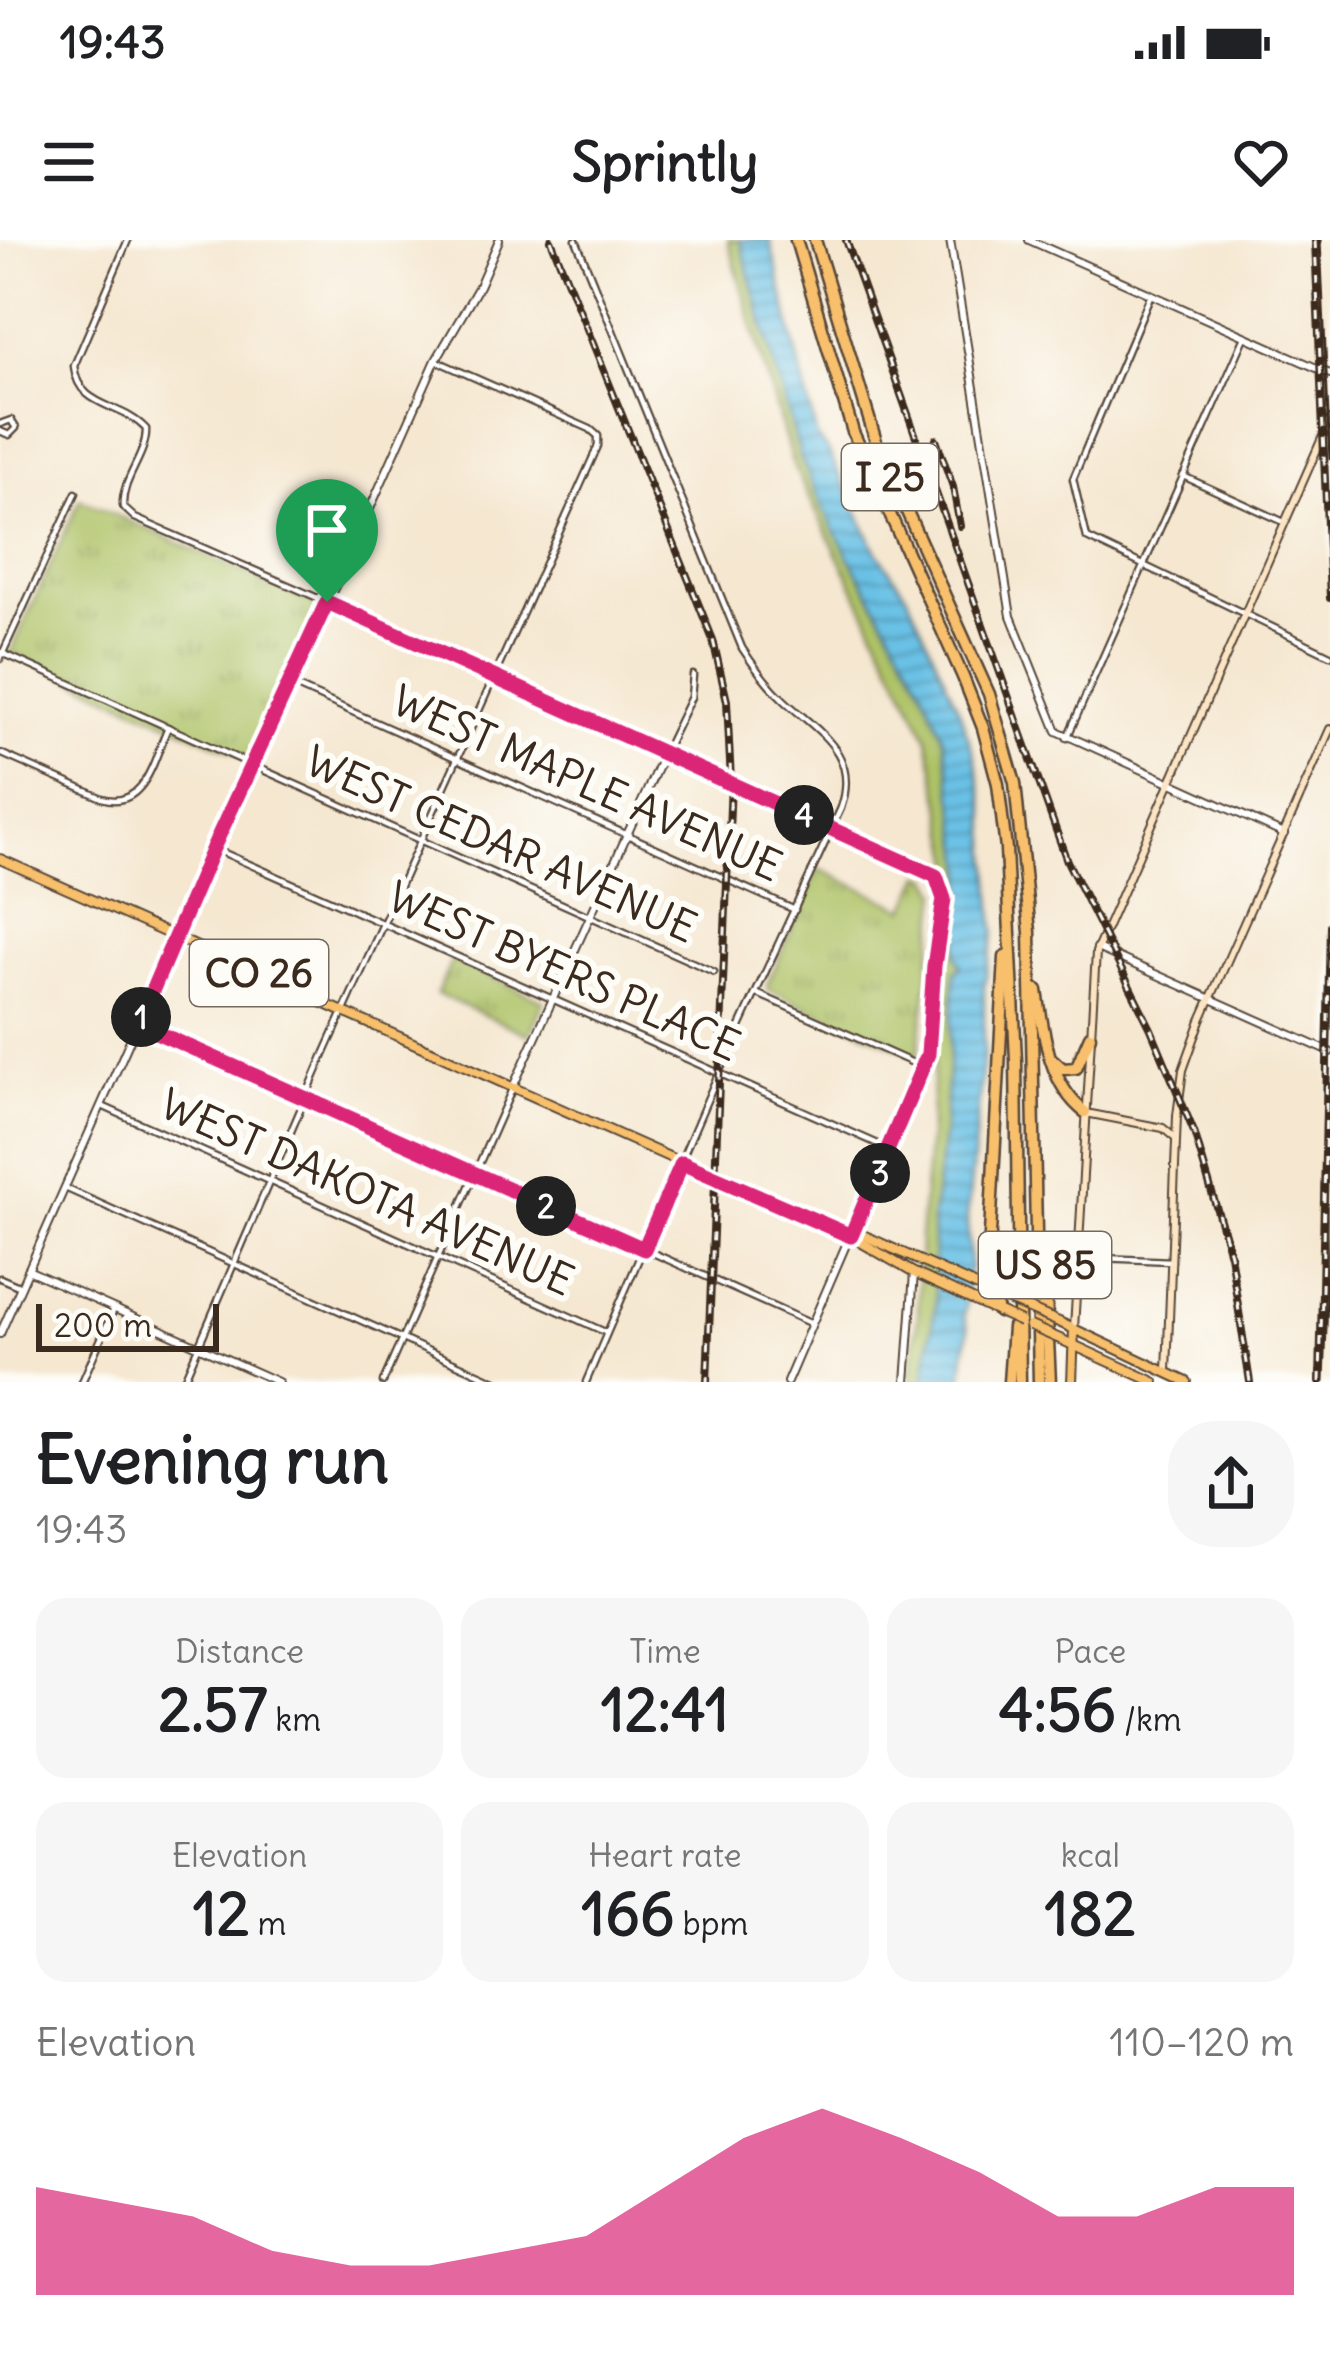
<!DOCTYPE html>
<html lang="en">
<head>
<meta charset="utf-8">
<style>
	body { margin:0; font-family:Delius,sans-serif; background:#f6f6f6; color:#202124; height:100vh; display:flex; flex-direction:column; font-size:45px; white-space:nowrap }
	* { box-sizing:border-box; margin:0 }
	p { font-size:39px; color:#757577 }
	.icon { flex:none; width:66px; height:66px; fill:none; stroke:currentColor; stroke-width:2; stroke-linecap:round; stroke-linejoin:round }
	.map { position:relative; height:1142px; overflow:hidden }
	.details { display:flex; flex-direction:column; background:#fff; flex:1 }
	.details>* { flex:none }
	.scale { position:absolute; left:36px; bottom:30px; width:183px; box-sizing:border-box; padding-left:12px; border:6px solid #3b2a1e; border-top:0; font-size:33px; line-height:42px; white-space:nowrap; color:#3b2a1e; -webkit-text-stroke:9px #fdfcf7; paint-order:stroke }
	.pin { position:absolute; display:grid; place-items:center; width:102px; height:102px; color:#fff; margin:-123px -51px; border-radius:50% 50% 50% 0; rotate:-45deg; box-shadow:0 0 12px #0007 }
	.pin .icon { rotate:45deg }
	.km { position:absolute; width:60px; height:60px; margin:-30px; border-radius:50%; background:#222; color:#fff; font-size:33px; line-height:60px; text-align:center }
	.round { display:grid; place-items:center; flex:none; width:126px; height:126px; border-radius:48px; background:#f6f6f6 }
	.overview { display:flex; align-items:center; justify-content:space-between; height:204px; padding:0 36px }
	h1 { font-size:66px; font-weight:800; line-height:90px }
	.figures { display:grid; grid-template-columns:repeat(3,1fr); gap:18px; height:204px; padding:12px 36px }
	.figures div { display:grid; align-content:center; border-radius:30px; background:#f6f6f6; text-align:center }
	.figures b { font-size:60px; font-weight:800 }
	.figures small { font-size:33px; font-weight:400 }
	.figures p { font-size:33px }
	.chart { height:336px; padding:24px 36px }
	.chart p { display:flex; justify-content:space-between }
	.chart svg { width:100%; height:216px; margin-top:12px; fill:#db2777; opacity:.7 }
	.status { display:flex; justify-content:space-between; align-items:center; height:84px; padding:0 60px; background:#fff; direction:ltr }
	.status svg { height:33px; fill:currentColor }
	header { display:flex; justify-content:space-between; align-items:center; height:156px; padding:0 36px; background:#fff; font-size:54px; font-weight:800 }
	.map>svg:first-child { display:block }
	.grass { fill:#aec266; stroke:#747642; stroke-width:3 }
	.park { fill:url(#park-tufts); stroke:#747642; stroke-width:3 }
	.water { fill:url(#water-rules); stroke:#527682; stroke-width:3 }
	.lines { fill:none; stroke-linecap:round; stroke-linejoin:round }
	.minor-casing { stroke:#574639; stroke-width:9 }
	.tertiary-casing { stroke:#574639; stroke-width:10 }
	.secondary-casing { stroke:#574639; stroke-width:10 }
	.primary-casing { stroke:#574639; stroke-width:12 }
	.motorway-casing { stroke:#574639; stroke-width:15 }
	.minor { stroke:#fff; stroke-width:4.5 }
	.tertiary { stroke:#fff; stroke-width:6 }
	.secondary { stroke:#fce5c4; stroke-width:6 }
	.primary { stroke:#f8bf6c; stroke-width:8 }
	.motorway { stroke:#f8bf6c; stroke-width:10 }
	.tram { stroke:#3b2a1e; stroke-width:3 }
	.rail-casing { stroke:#3b2a1e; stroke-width:8 }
	.rail { stroke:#fdfcf7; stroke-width:3; stroke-dasharray:9; stroke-linecap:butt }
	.primary-bridge-casing { stroke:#574639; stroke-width:12; stroke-linecap:butt }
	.primary-bridge { stroke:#f8bf6c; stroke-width:8 }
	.route-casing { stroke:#fff; stroke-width:24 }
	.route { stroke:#db2777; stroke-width:15 }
	.labels { text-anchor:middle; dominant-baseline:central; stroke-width:12; stroke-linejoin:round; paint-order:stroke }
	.shield { fill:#fdfcf7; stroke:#75695f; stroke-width:3 }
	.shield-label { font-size:39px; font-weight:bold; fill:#3b2a1e }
	.street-label { font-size:42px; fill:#3b2a1e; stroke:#fdfcf7 }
</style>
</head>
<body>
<div class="status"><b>19:43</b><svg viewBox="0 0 49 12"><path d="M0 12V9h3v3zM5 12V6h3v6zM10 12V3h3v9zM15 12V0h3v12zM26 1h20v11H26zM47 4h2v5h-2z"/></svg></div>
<header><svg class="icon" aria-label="menu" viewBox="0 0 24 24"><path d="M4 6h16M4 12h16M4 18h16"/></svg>Sprintly<svg class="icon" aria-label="heart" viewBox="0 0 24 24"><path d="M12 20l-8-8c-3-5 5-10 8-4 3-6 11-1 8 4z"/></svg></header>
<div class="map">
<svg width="1330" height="1142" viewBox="0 0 1330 1142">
	<defs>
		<pattern id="park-tufts" width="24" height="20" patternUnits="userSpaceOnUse" patternTransform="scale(3)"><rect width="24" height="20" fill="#aec266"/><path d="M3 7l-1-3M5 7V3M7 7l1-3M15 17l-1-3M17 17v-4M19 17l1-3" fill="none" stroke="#8f9e53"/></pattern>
		<pattern id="water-rules" width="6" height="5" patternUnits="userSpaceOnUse" patternTransform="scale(3)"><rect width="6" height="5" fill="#69c1e6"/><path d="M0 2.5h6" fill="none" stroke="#589dba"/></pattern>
	</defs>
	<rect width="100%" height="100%" fill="#fdfcf7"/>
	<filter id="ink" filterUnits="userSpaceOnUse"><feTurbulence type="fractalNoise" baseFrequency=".00833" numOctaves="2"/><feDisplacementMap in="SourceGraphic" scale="24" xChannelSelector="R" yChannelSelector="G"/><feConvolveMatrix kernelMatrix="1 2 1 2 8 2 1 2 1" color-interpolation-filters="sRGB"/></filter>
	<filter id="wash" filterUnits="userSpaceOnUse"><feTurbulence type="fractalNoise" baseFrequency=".004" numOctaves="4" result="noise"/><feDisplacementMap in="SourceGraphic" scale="48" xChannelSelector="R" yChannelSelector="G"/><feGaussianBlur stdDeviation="2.7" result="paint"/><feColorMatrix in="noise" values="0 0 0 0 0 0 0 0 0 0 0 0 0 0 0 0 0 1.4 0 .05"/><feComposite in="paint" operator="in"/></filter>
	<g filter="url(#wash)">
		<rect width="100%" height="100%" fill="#f5e7d0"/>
		<path class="grass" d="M728,0H740L801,219L834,290L920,443L944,499L965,629L956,715L961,726L955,732L944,890L932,978L936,1063L924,1142H910L918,1074L920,997L932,862L938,740L949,667V644L945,637L954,622L927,496L792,222Z"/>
		<g class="park">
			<path d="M80,259L318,365L249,519L11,412Z"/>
			<path d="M819,629L906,669L922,635L931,638L939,652L918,816L769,750L767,745Z"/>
			<path d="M452,720L544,761L529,795L437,754Z"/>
		</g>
		<path class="water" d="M740,0H770L817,198L828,211L876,310L908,357L959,470L975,517L986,573L995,693L984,746V811L967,979L970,1025L964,1077L968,1089L962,1142H924L936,1063L932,978L944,890L955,731L961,726L956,715L965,629L944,499L920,443L834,290L801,219Z"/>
	</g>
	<g filter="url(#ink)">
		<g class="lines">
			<defs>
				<g id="minor">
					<path d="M128,0L74,126C78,169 121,162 146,189C147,216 121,239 123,267L135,278L327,362"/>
					<path d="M576,0L742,408C755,428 767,444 784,460C818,492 860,513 841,568L716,839L586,1142"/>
					<path d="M1151,54L1073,239L1087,298L1330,415"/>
					<path d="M0,184L11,180L16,188L9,195L0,191"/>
					<path d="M1183,236L1284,282"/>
					<path d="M0,412L714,732"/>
					<path d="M0,419L76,253"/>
					<path d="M288,443L795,670"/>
					<path d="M1067,498L1245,97"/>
					<path d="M0,513L102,558C145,571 154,518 168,487"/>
					<path d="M664,513L691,457L693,435"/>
					<path d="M213,608L887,908"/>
					<path d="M758,754L922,827"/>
					<path d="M138,783L812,1084"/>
					<path d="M102,866L605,1092"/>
					<path d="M65,948L498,1142"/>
					<path d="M1077,1017L1172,1021"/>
					<path d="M0,1038L21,1047"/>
					<path d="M82,1142L114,1069"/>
					<path d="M183,1142L323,817L598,206V196L590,189L437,121"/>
					<path d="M383,1142L513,847"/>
				</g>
				<g id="tertiary">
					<path d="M950,0L1011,376L1057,491L1284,594"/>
					<path d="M1029,0L1330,134"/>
					<path d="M327,362L919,626L936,636L944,655L934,726L928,814L787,1142"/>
					<path d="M1097,708L1330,812"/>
					<path d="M513,847L664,513"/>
					<path d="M28,1030L278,1142"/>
					<path d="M0,1094L288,443L341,334L436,120L479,46L499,0"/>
					<path d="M906,1142L914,1033"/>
				</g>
				<g id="secondary">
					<path d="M1086,873L1163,888L1175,898"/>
					<path d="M1074,1089L1096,712L1330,180"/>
					<path d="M1167,1131L1177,876L1183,830L1201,780L1330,489"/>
				</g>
				<g id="primary">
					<path d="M0,619L842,994L865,996L987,1051"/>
					<path d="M852,997L914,1033L998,1072"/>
					<path d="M1059,1082L1187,1142"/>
					<path d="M1060,1099L1154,1142"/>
					<path d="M1072,1142L1074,1089"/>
				</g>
				<g id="motorway">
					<path d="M796,0L853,192L963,437L983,488L998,544L1006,609L1016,820L1020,1142"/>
					<path d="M815,0L877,205L989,454L1015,543L1030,692L1039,1142"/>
					<path d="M1037,750C1043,792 1049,845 1085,872"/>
					<path d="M1053,820L1063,829L1076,828L1090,796"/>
					<path d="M1044,1014L1050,1142"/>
					<path d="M999,1072L987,1050L1005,717"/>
					<path d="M1009,1142L1013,1087"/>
				</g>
			</defs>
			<use href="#minor" class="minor-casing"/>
			<use href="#tertiary" class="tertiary-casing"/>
			<use href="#secondary" class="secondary-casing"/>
			<use href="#primary" class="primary-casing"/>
			<use href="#motorway" class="motorway-casing"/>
			<use href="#minor" class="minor"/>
			<use href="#tertiary" class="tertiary"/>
			<use href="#secondary" class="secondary"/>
			<use href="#primary" class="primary"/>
			<use href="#motorway" class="motorway"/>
			<g class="tram">
				<path d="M1320,0L1330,219"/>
				<path d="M1324,1142L1330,977"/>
			</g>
			<defs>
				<g id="rail">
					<path d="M551,0L713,400L727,461L731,542L707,1142"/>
					<path d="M846,0L1067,621L1151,789L1194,892L1230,1014L1250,1142"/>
					<path d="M1315,0L1330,358"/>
					<path d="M936,199L953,247L960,286"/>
					<path d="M1320,1142L1330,685"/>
				</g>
			</defs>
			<use href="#rail" class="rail-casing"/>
			<use href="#rail" class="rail"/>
			<defs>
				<g id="primary-bridge">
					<path d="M999,1056L1059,1082"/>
					<path d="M999,1072L1021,1082"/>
					<path d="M1030,1086L1060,1099"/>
				</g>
			</defs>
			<use href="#primary-bridge" class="primary-bridge-casing"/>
			<use href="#primary-bridge" class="primary-bridge"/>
		</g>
	</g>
	<g class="lines" filter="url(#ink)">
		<defs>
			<path id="route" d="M327,362L936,636L944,659L934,726L928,814L851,996L682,923L644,1009L138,784L213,608Z"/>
		</defs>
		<use href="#route" class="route-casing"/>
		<use href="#route" class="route"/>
	</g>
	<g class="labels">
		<g class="shield">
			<rect x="842" y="204" width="96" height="66" rx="9"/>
			<rect x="190" y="700" width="138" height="66" rx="9"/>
			<rect x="979" y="992" width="132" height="66" rx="9"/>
		</g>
		<g class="shield-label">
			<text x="890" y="237">I 25</text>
			<text x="259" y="733">CO 26</text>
			<text x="1045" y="1025">US 85</text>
		</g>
		<g class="street-label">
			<text transform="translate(587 543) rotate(24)">WEST MAPLE AVENUE</text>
			<text transform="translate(501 604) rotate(24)">WEST CEDAR AVENUE</text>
			<text transform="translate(564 731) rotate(24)">WEST BYERS PLACE</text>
			<text transform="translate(367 952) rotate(24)">WEST DAKOTA AVENUE</text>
		</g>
	</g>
</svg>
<div class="scale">200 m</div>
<div class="pin" style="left:327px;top:362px;background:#1e9e55"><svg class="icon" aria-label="arrive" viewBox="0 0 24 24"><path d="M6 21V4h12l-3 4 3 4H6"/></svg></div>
<b class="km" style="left:141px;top:777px">1</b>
<b class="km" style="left:546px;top:966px">2</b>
<b class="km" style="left:880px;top:933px">3</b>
<b class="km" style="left:804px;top:575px">4</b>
</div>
<section class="details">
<div class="overview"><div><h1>Evening run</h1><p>19:43</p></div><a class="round"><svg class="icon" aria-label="share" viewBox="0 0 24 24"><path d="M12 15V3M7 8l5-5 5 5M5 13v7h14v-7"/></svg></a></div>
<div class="figures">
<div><p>Distance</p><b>2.57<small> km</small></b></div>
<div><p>Time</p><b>12:41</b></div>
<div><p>Pace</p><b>4:56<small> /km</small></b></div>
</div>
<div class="figures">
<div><p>Elevation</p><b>12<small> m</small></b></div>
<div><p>Heart rate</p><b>166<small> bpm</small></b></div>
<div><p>kcal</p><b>182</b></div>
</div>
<div class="chart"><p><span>Elevation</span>110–120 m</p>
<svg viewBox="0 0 160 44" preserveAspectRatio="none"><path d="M0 44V22L10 25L20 28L30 35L40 38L50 38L60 35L70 32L80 22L90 12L100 6L110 12L120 19L130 28L140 28L150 22L160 22V44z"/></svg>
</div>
</section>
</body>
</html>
